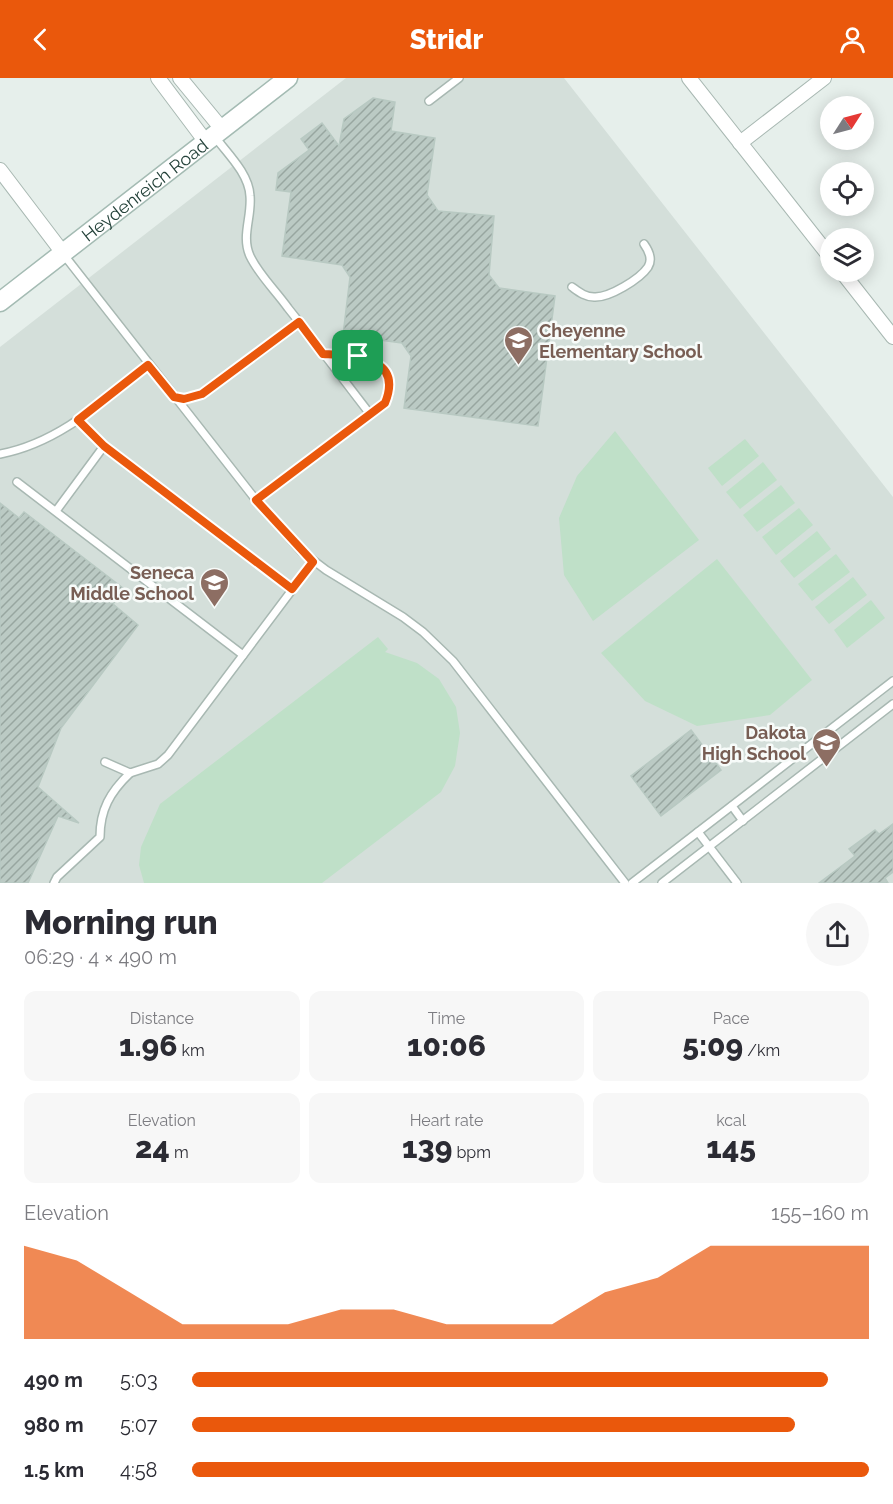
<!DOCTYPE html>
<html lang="en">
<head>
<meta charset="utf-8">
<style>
	body { margin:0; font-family:Raleway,sans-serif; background:#f7f7f7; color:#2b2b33; height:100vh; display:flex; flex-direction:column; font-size:22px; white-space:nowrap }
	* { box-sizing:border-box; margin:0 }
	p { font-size:20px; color:#7c7c81 }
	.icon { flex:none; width:33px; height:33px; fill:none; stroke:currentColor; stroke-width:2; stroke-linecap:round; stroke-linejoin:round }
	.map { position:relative; height:805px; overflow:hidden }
	.sheet { display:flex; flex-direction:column; background:#fff; flex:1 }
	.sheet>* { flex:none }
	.needle { width:39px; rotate:54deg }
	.buttons { position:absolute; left:820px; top:18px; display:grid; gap:12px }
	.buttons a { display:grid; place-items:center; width:54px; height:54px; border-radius:50%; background:#fff; box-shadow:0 3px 15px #0003; font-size:30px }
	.pin { position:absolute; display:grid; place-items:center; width:51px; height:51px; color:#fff; margin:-26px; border-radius:12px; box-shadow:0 3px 9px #0006 }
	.round { display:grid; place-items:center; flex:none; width:63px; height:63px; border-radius:32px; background:#f7f7f7 }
	.headline { display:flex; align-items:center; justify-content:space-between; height:102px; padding:0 24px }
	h1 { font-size:33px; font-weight:800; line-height:45px }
	.metrics { display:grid; grid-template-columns:repeat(3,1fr); gap:9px; height:102px; padding:6px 24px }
	.metrics div { display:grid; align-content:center; border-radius:12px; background:#f7f7f7; text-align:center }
	.metrics b { font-size:30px; font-weight:800 }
	.metrics small { font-size:16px; font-weight:400 }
	.metrics p { font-size:16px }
	.chart { height:168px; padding:12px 24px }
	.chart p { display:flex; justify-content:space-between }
	.chart svg { width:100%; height:108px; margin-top:6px; fill:#ea580c; opacity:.7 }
	ul { padding:0 24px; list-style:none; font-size:20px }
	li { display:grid; grid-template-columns:96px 72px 1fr; align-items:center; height:45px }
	li i { height:15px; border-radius:8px; background:#ea580c }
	header { display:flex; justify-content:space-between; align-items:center; height:78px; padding:0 24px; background:#ea580c; color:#fff; font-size:27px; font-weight:800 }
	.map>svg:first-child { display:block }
	.built { fill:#d4dfda }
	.pitch { fill:#bfe0c8 }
	.building { fill:url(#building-hatch); stroke:#b8c9c2; stroke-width:1.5 }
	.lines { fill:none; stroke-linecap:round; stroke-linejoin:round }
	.lane-casing { stroke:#a8b8b2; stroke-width:10 }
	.street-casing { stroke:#a8b8b2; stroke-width:16 }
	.secondary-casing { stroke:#a4bbb3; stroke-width:21 }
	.lane { stroke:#fff; stroke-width:7 }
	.street { stroke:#fff; stroke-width:14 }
	.secondary { stroke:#fff; stroke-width:18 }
	.route-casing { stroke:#fff; stroke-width:12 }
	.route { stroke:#ea580c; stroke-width:8 }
	.labels { text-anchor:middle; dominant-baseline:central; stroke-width:5; stroke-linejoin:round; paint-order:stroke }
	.street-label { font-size:18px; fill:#24423a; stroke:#f7fbf9 }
	.education-label { font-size:18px; font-weight:bold; fill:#785e54; stroke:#f7fbf9; text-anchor:end }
</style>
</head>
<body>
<header><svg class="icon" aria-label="back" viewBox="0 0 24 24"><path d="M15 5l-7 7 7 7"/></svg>Stridr<svg class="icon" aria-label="person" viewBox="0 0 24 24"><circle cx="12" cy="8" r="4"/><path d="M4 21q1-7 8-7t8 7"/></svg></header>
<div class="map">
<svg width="893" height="805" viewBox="0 0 893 805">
	<defs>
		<pattern id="building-hatch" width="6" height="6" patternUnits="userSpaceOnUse" patternTransform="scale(1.5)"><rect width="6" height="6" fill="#bbcac4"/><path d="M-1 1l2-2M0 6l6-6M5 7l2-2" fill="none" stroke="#98a6a0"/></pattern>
	</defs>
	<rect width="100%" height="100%" fill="#e6efeb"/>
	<path class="built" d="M346,0H564L893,419V805H0V269Z"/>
	<g class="pitch">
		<path d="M615,353L699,462L593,543L564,497L559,440L577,398Z"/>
		<path d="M745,361L759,378L722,408L708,390Z"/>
		<path d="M763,384L777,402L740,431L726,414Z"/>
		<path d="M781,407L795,425L757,454L743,437Z"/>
		<path d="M799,430L813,447L776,477L762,459Z"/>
		<path d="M817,453L831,471L794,500L780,483Z"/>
		<path d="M836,476L850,494L812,523L798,506Z"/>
		<path d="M717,481L812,602L770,637L697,648L645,623L601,575Z"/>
		<path d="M853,499L867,517L829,546L815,529Z"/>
		<path d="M871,522L885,540L847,570L834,552Z"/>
		<path d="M378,559L388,571L385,574L417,585L439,601L456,629L460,655L455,688L441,714L322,805H144L139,787L141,769L160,726Z"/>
	</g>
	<g class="building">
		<path d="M373,20L395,24L391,53L435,60L427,117L438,133L494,138L489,197L499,210L555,218L538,348L404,330L411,278L402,265L343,257L350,199L342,187L282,178L291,114L276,112L278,95L309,72L301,61L322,45L339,68L344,41Z"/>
		<path d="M0,425L19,440L24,434L124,511L113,526L138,547L61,650L38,709L79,745L58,738L28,805H0Z"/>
		<path d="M691,652L721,692L661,738L631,698Z"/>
		<path d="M893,746V794L885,800L888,805H819L855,778L849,771L875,752L879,756Z"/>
	</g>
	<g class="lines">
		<defs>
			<g id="lane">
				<path d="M429,23L459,0"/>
				<path d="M215,59C228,76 249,96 250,118C252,139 241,158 250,178C259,197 276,213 288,230C316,265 343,301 370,336C374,333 382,329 385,324C394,312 388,290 375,283C361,274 339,277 323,275"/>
				<path d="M64,177L256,422L301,473L326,492L403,539L423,554L453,583L625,805"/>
				<path d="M572,209C579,214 585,219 594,219C609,220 640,201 648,189C653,181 649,173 644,166"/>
				<path d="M174,319L184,321L202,316L299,244"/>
				<path d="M78,342L104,368L292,511"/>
				<path d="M0,376C59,365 103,323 148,287"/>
				<path d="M17,404L243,577"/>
				<path d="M256,422L370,336"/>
				<path d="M56,433L104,368"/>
				<path d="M105,684L130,695L158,686L168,677L313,484"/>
				<path d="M732,728L743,743"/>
				<path d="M698,754L737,805"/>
				<path d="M54,805L57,799L100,759C100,732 110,714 130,695"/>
				<path d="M632,805L893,603"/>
				<path d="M662,805L893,626"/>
			</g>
			<g id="street">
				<path d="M158,0L206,64"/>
				<path d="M180,0L222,51"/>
				<path d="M689,0L831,180"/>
				<path d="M740,65L824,0"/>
				<path d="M0,92L63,175"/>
				<path d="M842,194L893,259"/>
			</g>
			<g id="secondary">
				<path id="s1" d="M0,224L288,0"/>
			</g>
		</defs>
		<use href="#lane" class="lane-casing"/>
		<use href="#street" class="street-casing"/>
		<use href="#secondary" class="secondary-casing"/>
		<use href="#lane" class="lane"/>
		<use href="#street" class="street"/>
		<use href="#secondary" class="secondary"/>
	</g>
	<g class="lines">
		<defs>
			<path id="route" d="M299,244L323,276C354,278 404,278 385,325L256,422L313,484L292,511L104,368L78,342L148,287L174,319L184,321L202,316Z"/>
		</defs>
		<use href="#route" class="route-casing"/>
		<use href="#route" class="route"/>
	</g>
	<defs>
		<symbol id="school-pin" viewBox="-11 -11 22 30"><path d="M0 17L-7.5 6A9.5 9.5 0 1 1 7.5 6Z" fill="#8d6e63" stroke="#f7fbf9"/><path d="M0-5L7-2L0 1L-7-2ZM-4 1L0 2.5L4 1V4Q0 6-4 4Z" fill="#fff"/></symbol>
	</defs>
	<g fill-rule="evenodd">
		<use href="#school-pin" x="502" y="246" width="33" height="45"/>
		<use href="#school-pin" x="198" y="488" width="33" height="45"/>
		<use href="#school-pin" x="810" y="648" width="33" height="45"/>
	</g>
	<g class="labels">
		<g class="street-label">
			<text stroke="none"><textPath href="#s1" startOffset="183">Heydenreich Road</textPath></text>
		</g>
		<g class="education-label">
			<text x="539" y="252" text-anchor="start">Cheyenne<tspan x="539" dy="21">Elementary School</tspan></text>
			<text x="194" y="494">Seneca<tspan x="194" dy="21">Middle School</tspan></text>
			<text x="806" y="654">Dakota<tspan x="806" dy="21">High School</tspan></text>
		</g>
	</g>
</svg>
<div class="buttons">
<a><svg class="needle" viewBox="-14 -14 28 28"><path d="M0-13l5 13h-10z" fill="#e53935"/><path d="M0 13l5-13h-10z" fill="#7c7c81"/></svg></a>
<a><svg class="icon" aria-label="locate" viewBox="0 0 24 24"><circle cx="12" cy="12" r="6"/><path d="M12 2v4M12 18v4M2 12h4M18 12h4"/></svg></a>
<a><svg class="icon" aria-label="layers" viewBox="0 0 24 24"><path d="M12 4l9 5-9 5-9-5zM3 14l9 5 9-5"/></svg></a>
</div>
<div class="pin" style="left:358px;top:278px;background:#1e9e55"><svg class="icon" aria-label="arrive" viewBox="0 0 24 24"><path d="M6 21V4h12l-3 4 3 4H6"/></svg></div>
</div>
<section class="sheet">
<div class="headline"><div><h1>Morning run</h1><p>06:29 · 4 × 490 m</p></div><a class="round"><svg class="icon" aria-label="share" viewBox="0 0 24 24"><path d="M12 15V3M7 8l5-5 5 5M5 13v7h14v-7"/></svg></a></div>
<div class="metrics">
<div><p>Distance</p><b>1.96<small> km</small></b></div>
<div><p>Time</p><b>10:06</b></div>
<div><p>Pace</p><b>5:09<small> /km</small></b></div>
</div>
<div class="metrics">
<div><p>Elevation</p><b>24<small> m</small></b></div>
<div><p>Heart rate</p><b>139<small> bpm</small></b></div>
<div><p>kcal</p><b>145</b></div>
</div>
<div class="chart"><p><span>Elevation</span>155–160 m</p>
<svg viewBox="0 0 160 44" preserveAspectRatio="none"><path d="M0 44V6L10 12L20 25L30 38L40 38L50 38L60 32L70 32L80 38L90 38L100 38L110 25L120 19L130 6L140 6L150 6L160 6V44z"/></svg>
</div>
<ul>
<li><b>490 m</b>5:03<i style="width:94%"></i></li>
<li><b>980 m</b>5:07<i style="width:89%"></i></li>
<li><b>1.5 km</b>4:58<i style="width:100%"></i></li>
</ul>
</section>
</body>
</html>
